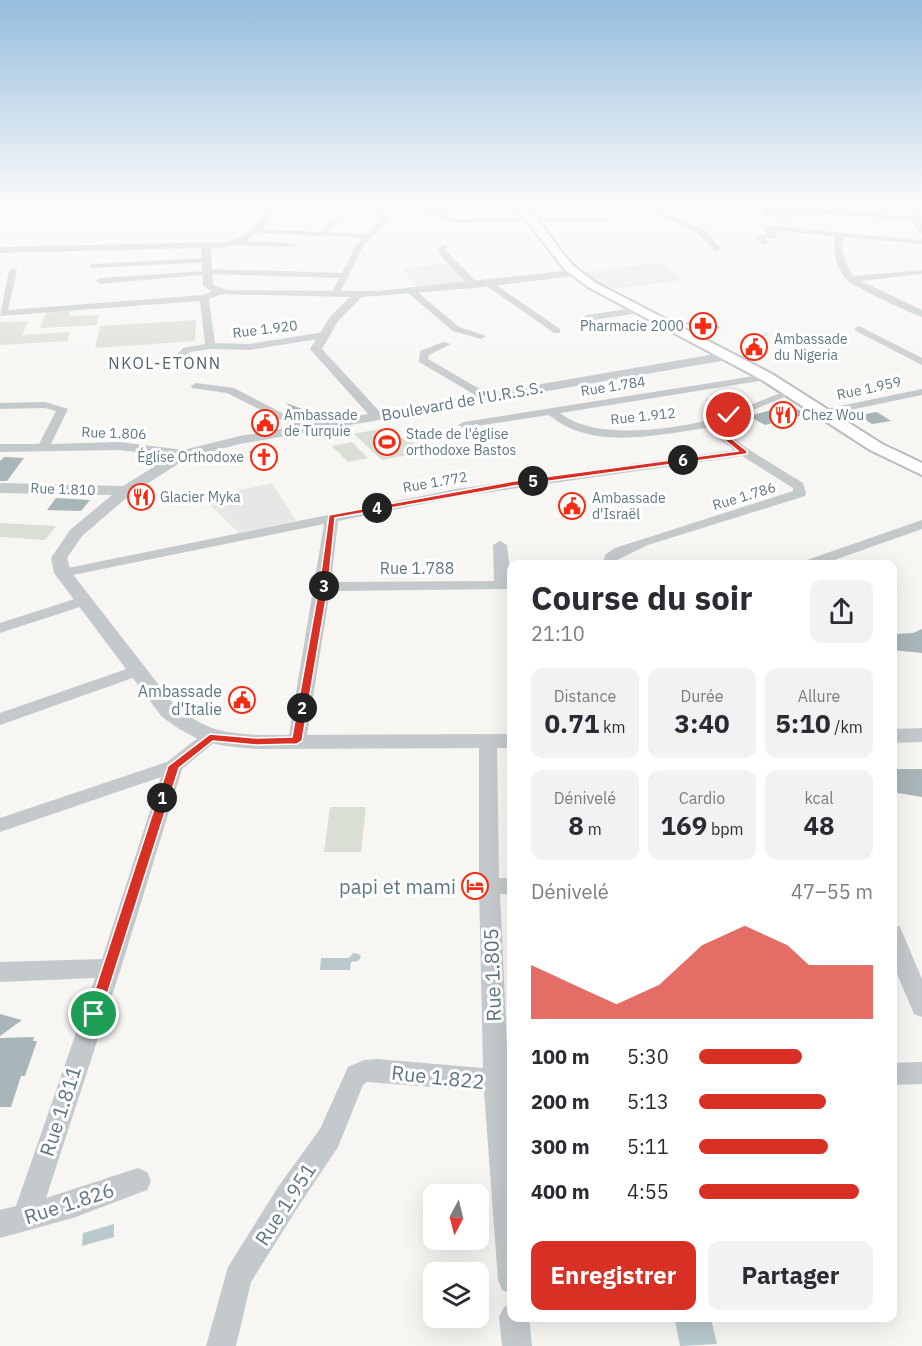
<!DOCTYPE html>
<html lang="fr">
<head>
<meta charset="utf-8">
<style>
	body { margin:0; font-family:"IBM Plex Sans",sans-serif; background:#f2f2f3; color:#2b2b33; height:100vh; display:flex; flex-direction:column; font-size:22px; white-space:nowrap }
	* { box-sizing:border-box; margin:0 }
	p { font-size:20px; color:#7c7c81 }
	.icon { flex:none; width:33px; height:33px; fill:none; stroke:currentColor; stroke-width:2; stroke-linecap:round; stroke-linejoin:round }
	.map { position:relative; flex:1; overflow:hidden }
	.details { position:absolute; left:507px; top:560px; width:390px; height:762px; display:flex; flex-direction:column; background:#fff; border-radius:12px; box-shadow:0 6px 24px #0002 }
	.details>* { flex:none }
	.needle { width:39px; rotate:187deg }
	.controls { position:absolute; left:423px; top:1184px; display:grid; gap:12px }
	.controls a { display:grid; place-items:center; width:66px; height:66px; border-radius:12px; background:#fff; box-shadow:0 6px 24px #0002; font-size:30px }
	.pin { position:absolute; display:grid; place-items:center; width:51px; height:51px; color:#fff; margin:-26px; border:3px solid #fff; border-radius:50%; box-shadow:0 2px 6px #0007 }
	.km { position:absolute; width:30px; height:30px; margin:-15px; border-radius:50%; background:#222; color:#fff; font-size:16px; line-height:30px; text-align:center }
	.round { display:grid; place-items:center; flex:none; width:63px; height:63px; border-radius:12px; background:#f2f2f3 }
	.overview { display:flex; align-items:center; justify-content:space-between; height:102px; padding:0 24px }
	h1 { font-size:33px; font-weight:800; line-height:45px }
	.metrics { display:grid; grid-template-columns:repeat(3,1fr); gap:9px; height:102px; padding:6px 24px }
	.metrics div { display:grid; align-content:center; border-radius:12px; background:#f2f2f3; text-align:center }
	.metrics b { font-size:26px; font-weight:800 }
	.metrics small { font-size:16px; font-weight:400 }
	.metrics p { font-size:16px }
	.chart { height:168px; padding:12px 24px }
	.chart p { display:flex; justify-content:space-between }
	.chart svg { width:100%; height:108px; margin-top:6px; fill:#d93025; opacity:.7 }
	.button { display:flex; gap:12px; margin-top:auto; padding:12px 24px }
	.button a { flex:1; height:69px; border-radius:12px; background:#d93025; color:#fff; font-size:24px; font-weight:800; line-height:69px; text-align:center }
	.button a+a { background:#f2f2f3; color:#2b2b33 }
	ul { padding:0 24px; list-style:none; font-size:20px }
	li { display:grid; grid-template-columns:96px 72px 1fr; align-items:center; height:45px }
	li i { height:15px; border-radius:8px; background:#d93025 }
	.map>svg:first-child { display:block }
	.built { fill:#e7e8e6 }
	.green { fill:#d9dfd4 }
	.water { fill:#b9cacc }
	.building { fill:#a9b6b9 }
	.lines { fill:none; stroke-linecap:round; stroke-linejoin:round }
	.secondary-casing { stroke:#b5bdc0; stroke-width:4 }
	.minor { fill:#c4c9cc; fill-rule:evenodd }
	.tertiary { fill:#c4c9cc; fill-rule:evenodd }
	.secondary { fill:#fff; fill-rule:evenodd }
	.route { fill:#d93025; stroke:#fff; stroke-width:1.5 }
	.labels { text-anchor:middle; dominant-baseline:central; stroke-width:6; stroke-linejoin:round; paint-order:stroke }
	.far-poi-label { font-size:14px; fill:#5e7781; stroke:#fff; text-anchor:start }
	.far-street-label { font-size:14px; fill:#5e7781; stroke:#fff }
	.far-quarter-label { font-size:16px; letter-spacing:1.5px; fill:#51636c; stroke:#fff }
	.street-label { font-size:16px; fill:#5e7781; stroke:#fff }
	.poi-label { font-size:16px; fill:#5e7781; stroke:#fff; text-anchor:end }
	.near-poi-label { font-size:20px; fill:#5e7781; stroke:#fff; text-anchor:end }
	.near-street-label { font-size:20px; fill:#5e7781; stroke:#fff }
</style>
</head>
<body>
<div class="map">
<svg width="922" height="1346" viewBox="0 0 922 1346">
	<rect width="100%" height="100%" fill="#f7f6f3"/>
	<g class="built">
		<path d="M451,263L464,267L477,284L419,290L404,271V268L412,269V267Z"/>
		<path d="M659,263L668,265L666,267L684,280L604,290L578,273Z"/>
		<path d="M272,483L296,521L239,533L203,498Z"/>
	</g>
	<g class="green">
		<path d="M70,311L69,316L99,315L96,325L40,328L46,313Z"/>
		<path d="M196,320L195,341L95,348L100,326Z"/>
		<path d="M28,321L22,335L70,332L67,341L0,345V322Z"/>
		<path d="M379,429L432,450L382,460L354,434Z"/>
		<path d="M352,442L368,458L348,462L332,446Z"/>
		<path d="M0,523L56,526L45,540L0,537Z"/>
		<path d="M330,807H366L361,852H324Z"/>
	</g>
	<g class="water">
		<path d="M353,953L359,954L361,957L358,961L351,962L350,970H320L321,958H349Z"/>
		<path d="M114,1224V1237L82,1246L83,1233Z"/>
		<path d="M711,1319L717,1344L680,1346L675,1320Z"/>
	</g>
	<g class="building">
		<path d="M703,319L721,328L703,332L685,323Z"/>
		<path d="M723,397L737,406L720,410L706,400Z"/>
		<path d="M286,403L310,412L326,419L305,422Z"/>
		<path d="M789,405L807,414L765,425L749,416Z"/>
		<path d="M877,412L891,421L872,424L859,415Z"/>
		<path d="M269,448L270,451H273L278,461L254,465L249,451Z"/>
		<path d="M4,457L24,458L7,481H0V461Z"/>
		<path d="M56,498L90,500L81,511L47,510Z"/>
		<path d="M922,629V653L892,650V637H895V634L913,633Z"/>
		<path d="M892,769H922V797L892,792Z"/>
		<path d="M0,1014L22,1020L0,1036Z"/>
		<path d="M34,1037L33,1041H37L25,1076H21L11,1107H0V1038Z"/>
	</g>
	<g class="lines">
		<defs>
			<path id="secondary" d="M493,205C539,205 544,232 570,262C577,270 588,276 596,283L772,374L882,444L922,463V475L870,450L762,380L588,287L564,269L528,222L519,214L494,207Z"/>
		</defs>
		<use href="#secondary" class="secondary-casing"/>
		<g class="minor">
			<path d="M377,205L389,220L363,246L339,295L332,293L339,278L212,274L100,284L96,281L100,278L204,271L208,269L342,273L356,245L363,238L257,233L253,231L257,229L321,232L335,216L339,218L328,232L367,234L381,220L374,207Z"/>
			<path d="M420,205H426L424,208L459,219L526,218L523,216L527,214L556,218H606L610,220L606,222H556L535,219L532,222L458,223L418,210Z"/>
			<path d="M639,205H647L704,230L722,249L715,251L698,234Z"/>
			<path d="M773,205L922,217V221L770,210L791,215L788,219L767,216L762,209Z"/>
			<path d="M769,226L922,240V244L843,237C840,251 846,264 853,276L922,270V274L861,281L922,310V317C910,313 857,288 848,281C837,272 832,249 835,236L774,230L776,238L766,239L768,244H762L755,237L768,234L765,231Z"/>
			<path d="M238,241L293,243L297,245L293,247L235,245L234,243Z"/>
			<path d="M441,245H447V252L477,283V287H471L440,255L438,249Z"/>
			<path d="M207,258H210V262L93,268L89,266L93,264Z"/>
			<path d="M13,268L17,270L8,310L203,295L219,289L223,292L222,294L209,299L215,343L250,344L324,332L329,335L324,338L250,350L210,349L190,352L182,358L177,355L183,348L205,344L200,301L0,316L9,270Z"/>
			<path d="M490,281L560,329V333H554L487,286L486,284Z"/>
			<path d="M408,289H414L459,327L486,336L481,339L453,331L408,293Z"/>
			<path d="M641,307L644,308V312L587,321L582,318L587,315Z"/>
			<path d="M859,326L922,358V365L856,331L854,329Z"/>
			<path d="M443,342L451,344L429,355L428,359L490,395V399H482L419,362L420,351Z"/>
			<path d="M767,374L772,377L771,379L560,413C594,440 665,430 705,421C733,414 761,400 788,390H796L797,392L716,425L748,449L803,483L806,493L805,496L648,545L617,560V564H603L605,555L615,548L793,491V488L742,456L456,497L338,521L331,582L494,581L493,545L500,541L507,545L512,589L330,591L306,741L303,745H291L288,741L324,524L63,577L56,573L63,569L456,489L734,450L706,428C655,435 592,451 549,415L464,428L458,425L464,422Z"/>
			<path d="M196,383L234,388L311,428L309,430H301L227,393L192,388L191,386Z"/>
			<path d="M922,389V395L821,416L815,413L821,410Z"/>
			<path d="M45,402L68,409L51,444L119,442L184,450L190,454L184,458L119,450L0,452V444H39L56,411L45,408L0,409V403Z"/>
			<path d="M922,520V529L823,564H802L804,561Z"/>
			<path d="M84,596L89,598L92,601L89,604L0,633V623Z"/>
			<path d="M138,665L144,666L146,670L144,674L0,725V713Z"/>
			<path d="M210,731L216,733L219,737L216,741L182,769L121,968L46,1198L138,1168L147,1172L151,1181L147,1190L73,1218L0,1238V1210L16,1206L95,978L0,982V962L102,959L161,777L0,832V818L167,762L204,733Z"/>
			<path d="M488,735L494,737L497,741L499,878H512V894H500L508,1070H512V1093H509L512,1117V1294L502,1290L498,1280L484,1091L367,1082L363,1085L338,1147L298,1207L251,1282L236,1346H206L228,1267L278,1187L320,1129L348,1067L364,1060L377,1059L483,1068L479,886V741L482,737Z"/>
			<path d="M892,924L900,927L922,979V1017L914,1014L892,962Z"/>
			<path d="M922,1062V1084L892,1085V1063Z"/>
			<path d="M512,1303V1317H529L532,1346H502L499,1317L504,1307Z"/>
		</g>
		<g class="tertiary">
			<path d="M271,205H279C260,235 248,247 211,248L213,285L227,290L378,291L574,270L579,273L574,276L474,288L362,297L338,321L322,349L380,412L727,352L733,356L727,360L240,444L189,457L131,494L82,536L67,558L71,572L176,707C207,730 219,732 257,735L512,734V748L257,749C214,746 197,743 162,717L54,573L51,558L70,530L112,495L0,493V483L123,486L179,451L240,436L368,414L310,349L330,317L350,297L215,294L203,286L201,248L0,253V247L225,242C248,237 259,224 271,205Z"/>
			<path d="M912,205H920L918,218L922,224V233L919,232L910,218Z"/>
			<path d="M922,728V742L892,743V729Z"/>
		</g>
		<use href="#secondary" class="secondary"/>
	</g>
	<linearGradient id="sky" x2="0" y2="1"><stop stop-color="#95bddd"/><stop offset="0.52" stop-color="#fbfbfa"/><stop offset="1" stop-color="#fbfbfa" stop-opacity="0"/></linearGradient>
	<rect width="922" height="393" fill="url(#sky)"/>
	<path class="route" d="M727,413L732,415L713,424L747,451V454L514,486L335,518L328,587L302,741L297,744L257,745L213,741L179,768L101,1014L98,1018H89L87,1014L168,766L210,734L257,738L292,737L319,587L329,515L514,481L738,451L705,424Z"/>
	<defs>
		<symbol id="pharmacy-ring" viewBox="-11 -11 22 22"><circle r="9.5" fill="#fff" stroke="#f62b14" stroke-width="1.5"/><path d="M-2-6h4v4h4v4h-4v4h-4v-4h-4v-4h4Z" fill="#f62b14"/></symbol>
		<symbol id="civic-ring" viewBox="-11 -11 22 22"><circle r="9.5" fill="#fff" stroke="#f62b14" stroke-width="1.5"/><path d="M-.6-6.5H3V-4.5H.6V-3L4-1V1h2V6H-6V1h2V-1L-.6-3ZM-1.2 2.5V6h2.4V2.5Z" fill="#f62b14"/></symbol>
		<symbol id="restaurant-ring" viewBox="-11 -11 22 22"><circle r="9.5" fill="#fff" stroke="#f62b14" stroke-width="1.5"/><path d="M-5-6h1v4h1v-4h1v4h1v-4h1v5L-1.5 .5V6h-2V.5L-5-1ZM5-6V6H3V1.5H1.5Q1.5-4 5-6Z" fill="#f62b14"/></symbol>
		<symbol id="stadium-ring" viewBox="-11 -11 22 22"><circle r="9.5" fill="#fff" stroke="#f62b14" stroke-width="1.5"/><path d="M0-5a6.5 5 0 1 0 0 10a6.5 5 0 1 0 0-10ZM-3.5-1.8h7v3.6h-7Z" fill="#f62b14"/></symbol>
		<symbol id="church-ring" viewBox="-11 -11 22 22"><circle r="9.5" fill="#fff" stroke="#f62b14" stroke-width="1.5"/><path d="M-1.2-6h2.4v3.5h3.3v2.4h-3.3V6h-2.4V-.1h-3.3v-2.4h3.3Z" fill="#f62b14"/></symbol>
		<symbol id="hotel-ring" viewBox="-11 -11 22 22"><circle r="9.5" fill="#fff" stroke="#f62b14" stroke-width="1.5"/><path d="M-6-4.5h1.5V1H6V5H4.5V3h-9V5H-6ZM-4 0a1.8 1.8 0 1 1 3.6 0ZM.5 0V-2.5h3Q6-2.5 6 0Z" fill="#f62b14"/></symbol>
	</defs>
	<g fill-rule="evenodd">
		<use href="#pharmacy-ring" x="688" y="311" width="30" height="30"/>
		<use href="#civic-ring" x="739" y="332" width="30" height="30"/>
		<use href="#restaurant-ring" x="768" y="400" width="30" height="30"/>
		<use href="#civic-ring" x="250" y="408" width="30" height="30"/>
		<use href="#stadium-ring" x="372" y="427" width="30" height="30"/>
		<use href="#church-ring" x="249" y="442" width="30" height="30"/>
		<use href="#restaurant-ring" x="126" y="482" width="30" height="30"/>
		<use href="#civic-ring" x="557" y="491" width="30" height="30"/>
		<use href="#civic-ring" x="227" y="685" width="30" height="30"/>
		<use href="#hotel-ring" x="460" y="871" width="30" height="30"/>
	</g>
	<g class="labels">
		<g class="far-poi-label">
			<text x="684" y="326" text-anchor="end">Pharmacie 2000</text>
			<text x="774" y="339">Ambassade<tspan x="774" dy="16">du Nigeria</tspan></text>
			<text x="284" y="415">Ambassade<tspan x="284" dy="16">de Turquie</tspan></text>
			<text x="802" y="415">Chez Wou</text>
			<text x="406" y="434">Stade de l'église<tspan x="406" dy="16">orthodoxe Bastos</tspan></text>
			<text x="244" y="457" text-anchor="end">Église Orthodoxe</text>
			<text x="160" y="497">Glacier Myka</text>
			<text x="592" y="498">Ambassade<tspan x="592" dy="16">d'Israël</tspan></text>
		</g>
		<g class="far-street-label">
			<text transform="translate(265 329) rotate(-7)">Rue 1.920</text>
			<text transform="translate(613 386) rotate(-9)">Rue 1.784</text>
			<text transform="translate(869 388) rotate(-12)">Rue 1.959</text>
			<text transform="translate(643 416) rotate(-6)">Rue 1.912</text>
			<text transform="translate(114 433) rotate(2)">Rue 1.806</text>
			<text transform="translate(435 482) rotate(-10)">Rue 1.772</text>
			<text transform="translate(63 489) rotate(2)">Rue 1.810</text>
			<text transform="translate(744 496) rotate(-17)">Rue 1.786</text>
		</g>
		<g class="far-quarter-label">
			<text x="165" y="363">NKOL-ETONN</text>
		</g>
		<g class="street-label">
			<text transform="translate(462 401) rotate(-10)">Boulevard de l'U.R.S.S.</text>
			<text x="417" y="568">Rue 1.788</text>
		</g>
		<g class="poi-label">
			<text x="222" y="691">Ambassade<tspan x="222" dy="18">d'Italie</tspan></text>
		</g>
		<g class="near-poi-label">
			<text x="456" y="886">papi et mami</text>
		</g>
		<g class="near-street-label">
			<text transform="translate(492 975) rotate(-92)">Rue 1.805</text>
			<text transform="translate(438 1077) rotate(6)">Rue 1.822</text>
			<text transform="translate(60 1111) rotate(-72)">Rue 1.811</text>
			<text transform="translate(69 1203) rotate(-18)">Rue 1.826</text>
			<text transform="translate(285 1204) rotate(-57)">Rue 1.951</text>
		</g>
	</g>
</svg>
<div class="controls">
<a><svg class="needle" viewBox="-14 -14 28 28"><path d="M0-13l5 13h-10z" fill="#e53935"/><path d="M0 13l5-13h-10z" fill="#7c7c81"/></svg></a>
<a><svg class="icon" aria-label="layers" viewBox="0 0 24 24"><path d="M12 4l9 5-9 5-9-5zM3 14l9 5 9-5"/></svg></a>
</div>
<div class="pin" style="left:94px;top:1014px;background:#1e9e55"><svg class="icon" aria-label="arrive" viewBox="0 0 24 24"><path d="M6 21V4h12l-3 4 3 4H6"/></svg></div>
<div class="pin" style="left:729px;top:415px;background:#d93025"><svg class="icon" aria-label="check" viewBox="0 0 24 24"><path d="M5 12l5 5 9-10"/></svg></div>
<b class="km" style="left:162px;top:798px">1</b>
<b class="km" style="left:302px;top:708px">2</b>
<b class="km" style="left:324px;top:586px">3</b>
<b class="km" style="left:377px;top:508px">4</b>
<b class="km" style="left:533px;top:481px">5</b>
<b class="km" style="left:683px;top:460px">6</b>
<section class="details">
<div class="overview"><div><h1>Course du soir</h1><p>21:10</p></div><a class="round"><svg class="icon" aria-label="share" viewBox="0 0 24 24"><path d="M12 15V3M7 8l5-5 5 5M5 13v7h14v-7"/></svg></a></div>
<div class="metrics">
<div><p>Distance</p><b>0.71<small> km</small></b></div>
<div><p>Durée</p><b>3:40</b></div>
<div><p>Allure</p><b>5:10<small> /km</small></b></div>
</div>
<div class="metrics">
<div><p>Dénivelé</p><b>8<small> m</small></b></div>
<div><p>Cardio</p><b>169<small> bpm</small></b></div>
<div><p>kcal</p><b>48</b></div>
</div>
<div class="chart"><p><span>Dénivelé</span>47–55 m</p>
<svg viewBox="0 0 160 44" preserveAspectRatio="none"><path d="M0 44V22L10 26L20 30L30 34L40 38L50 34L60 30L70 22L80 14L90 10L100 6L110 10L120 14L130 22L140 22L150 22L160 22V44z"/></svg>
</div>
<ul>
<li><b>100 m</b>5:30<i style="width:59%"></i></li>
<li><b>200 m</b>5:13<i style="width:73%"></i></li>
<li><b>300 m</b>5:11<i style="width:74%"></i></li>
<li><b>400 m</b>4:55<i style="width:92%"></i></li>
</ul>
<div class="button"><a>Enregistrer</a><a>Partager</a></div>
</section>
</div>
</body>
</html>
